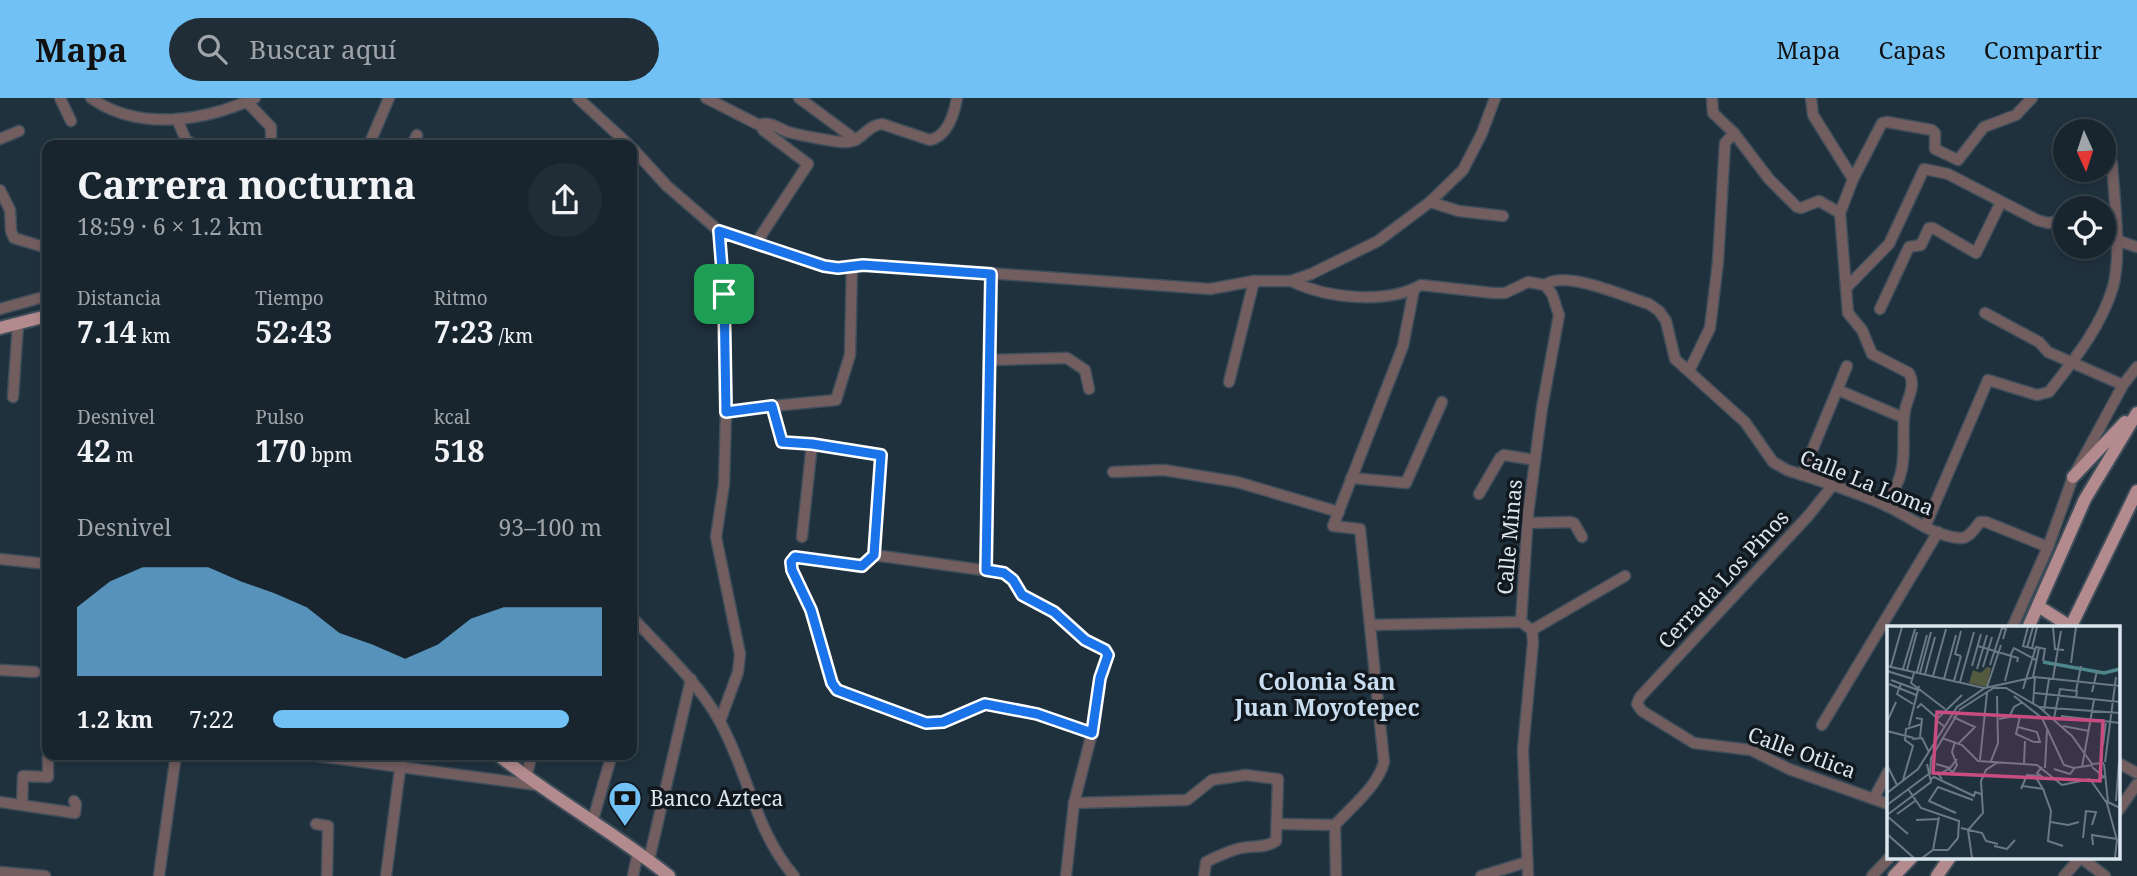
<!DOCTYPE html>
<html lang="es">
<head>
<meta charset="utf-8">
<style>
	body { margin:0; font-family:"Noto Serif",serif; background:#212d36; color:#f1f3f6; height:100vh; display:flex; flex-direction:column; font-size:26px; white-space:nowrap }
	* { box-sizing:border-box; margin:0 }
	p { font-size:23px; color:#9fa5aa }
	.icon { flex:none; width:38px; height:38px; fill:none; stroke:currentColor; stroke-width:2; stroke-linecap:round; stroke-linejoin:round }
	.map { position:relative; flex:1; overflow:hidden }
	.drawer { position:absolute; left:42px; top:42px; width:595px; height:620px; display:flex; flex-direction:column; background:#18252e; border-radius:14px; box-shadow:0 4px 10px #0003,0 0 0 2px #36424a }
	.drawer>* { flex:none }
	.needle { width:46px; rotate:177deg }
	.buttons { position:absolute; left:2053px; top:21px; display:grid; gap:14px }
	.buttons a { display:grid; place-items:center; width:63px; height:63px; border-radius:50%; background:#18252e; box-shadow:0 4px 10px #0003,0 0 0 2px #36424a; font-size:35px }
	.pin { position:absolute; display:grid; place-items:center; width:60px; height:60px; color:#fff; margin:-30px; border-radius:14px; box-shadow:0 4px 10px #0006 }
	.round { display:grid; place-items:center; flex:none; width:74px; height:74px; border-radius:37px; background:#212d36 }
	.head { display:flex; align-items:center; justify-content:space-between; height:119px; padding:0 35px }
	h1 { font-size:38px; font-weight:700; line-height:52px }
	.metrics { display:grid; grid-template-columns:repeat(3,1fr); gap:10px; height:119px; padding:7px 35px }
	.metrics div { display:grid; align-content:center }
	.metrics b { font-size:30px; font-weight:700 }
	.metrics small { font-size:19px; font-weight:400 }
	.metrics p { font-size:19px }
	.chart { height:196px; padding:14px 35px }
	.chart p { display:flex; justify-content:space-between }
	.chart svg { width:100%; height:126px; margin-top:7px; fill:#71c1f5; opacity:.7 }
	ul { padding:0 35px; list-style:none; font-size:23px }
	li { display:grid; grid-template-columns:112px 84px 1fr; align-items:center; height:52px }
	li i { height:18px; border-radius:9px; background:#71c1f5 }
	header { display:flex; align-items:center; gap:42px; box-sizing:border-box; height:98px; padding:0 35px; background:#71c1f5; color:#111 }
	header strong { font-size:33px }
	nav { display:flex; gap:38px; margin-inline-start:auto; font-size:24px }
	.search { width:490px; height:63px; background:#212d36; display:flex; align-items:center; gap:18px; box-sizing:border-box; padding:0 24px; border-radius:38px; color:#9fa5aa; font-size:26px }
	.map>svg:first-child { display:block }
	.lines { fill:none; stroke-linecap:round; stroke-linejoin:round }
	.minor-casing { stroke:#3e4e5a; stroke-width:13 }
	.major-casing { stroke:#3e4e5a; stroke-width:16 }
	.minor { stroke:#725d5f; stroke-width:10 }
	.major { stroke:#b38a8d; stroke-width:12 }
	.route-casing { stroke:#fff; stroke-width:14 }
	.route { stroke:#1a73e8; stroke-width:9 }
	.labels { text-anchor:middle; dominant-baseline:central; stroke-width:7; stroke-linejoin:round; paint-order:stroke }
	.street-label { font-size:21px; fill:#dbe6ef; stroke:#11181e }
	.poi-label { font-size:21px; fill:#dbe6ef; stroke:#11181e; text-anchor:start }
	.neighbourhood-label { font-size:23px; font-weight:bold; fill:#c9def0; stroke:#11181e }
	.inset-river { fill:none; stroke:#4e878b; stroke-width:3.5 }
	.inset-road { fill:none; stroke:#6b7985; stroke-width:2 }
	.view { fill:#c84c80; fill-opacity:0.15; stroke:#c84c80; stroke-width:3.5 }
	.inset-edge { fill:none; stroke:#dbe6ef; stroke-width:3.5 }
</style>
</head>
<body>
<header>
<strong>Mapa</strong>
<div class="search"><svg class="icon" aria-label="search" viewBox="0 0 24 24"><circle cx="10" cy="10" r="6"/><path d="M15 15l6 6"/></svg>Buscar aquí</div>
<nav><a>Mapa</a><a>Capas</a><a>Compartir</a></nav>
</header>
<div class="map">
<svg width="2137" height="778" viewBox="0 0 2137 778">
	<rect width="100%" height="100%" fill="#20313e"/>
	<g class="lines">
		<defs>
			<g id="minor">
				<path d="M60,0L71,23"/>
				<path d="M91,0C139,34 205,23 255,0"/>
				<path d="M578,0L629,47"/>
				<path d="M706,0L761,28"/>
				<path d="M799,0L856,42"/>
				<path d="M1712,0L1713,15L1734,35L1769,81L1797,109L1801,110L1819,103L1840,115"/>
				<path d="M1811,0L1813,17L1853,81"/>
				<path d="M247,4L271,29V47"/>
				<path d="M177,21L186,42L194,47"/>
				<path d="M0,41L19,33"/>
				<path d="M369,47L389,0"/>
				<path d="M412,47L417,37"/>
				<path d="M632,50L667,88L719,133L824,168L838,170L864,167L919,170L1210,191L1254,183H1291L1311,176L1378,143L1430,104L1463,72L1482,35L1495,0"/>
				<path d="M0,92L10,112L11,133L14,140L47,150"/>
				<path d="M1430,104L1459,113L1503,118"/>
				<path d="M719,133L724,196L726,314L724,386L716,439L740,556L738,574L720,623"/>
				<path d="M2116,142L2137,149"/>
				<path d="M756,145L808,66L763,32L762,26C772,24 779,31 788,34C799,37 838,45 848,44C862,43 867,27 882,26L930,42C948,38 954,17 957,0"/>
				<path d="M1291,183C1326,200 1386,207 1421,187L1493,195H1505L1528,184L1545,187C1565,171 1626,199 1649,206L1659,213L1666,223L1675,261L1745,324L1773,364L1787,372C1820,383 1853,393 1885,407C1909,418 1932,438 1960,440C1969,441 1975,430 1980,424H1986L2048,449"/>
				<path d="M1846,190L1889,146L1924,71L1948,76L2037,122L2048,125L2065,122"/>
				<path d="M0,211L47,198"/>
				<path d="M1880,211L1909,149L1921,147L1929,130H1933L1976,155L2001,104"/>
				<path d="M1985,215L2039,244L2048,254L2123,287"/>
				<path d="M990,262L1067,260L1085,272L1089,291"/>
				<path d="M1689,273L1710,230L1718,164L1725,45L1734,35"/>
				<path d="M1229,284L1254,183"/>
				<path d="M1838,292L1904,320"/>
				<path d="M13,299L18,226"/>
				<path d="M772,308L836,302L850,257L852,168"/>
				<path d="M726,314L772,308L782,344L812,346L881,357L874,457"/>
				<path d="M1113,374L1164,372L1237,384L1339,414"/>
				<path d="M1802,377L1847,268"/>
				<path d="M1351,380L1406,385L1442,304"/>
				<path d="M1832,388L1809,417L1640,599L1637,606L1642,613L1694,645L1751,652L1789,671L1888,706"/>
				<path d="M1479,396L1500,360L1504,357L1535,362"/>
				<path d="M1886,408C1891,398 1897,388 1900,378C1907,357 1901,334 1905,312C1908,299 1916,288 1909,275L1872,256L1862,232L1848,215L1840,115L1853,81L1882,25L1887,24L1932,32L1935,35V51L1958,62L1984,29L2016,17L2032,0"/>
				<path d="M1528,425L1570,424L1574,425L1582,439"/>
				<path d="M1925,429L1988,282L2037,297L2049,294C2074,262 2101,229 2113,189C2122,156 2114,100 2112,65"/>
				<path d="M802,439L812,346"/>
				<path d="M874,457L862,469L795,459L791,464L792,472L811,512L832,585L837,592L926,625L943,624L984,606L1037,616L1092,635"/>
				<path d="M874,457L1004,475L1012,482L1022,497L1053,514L1085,542L1105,552L1108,557L1100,580L1092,635L1074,705L1066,778"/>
				<path d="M0,461L47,466"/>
				<path d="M986,472L991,176"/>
				<path d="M632,519C662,552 697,583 719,622C748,673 755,733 794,778"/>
				<path d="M1371,527L1521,524"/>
				<path d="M2012,530L2048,449L2073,379L2123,287L2137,269"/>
				<path d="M1532,532L1625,478"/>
				<path d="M0,572L35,574"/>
				<path d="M1822,627L1938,434"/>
				<path d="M302,656L536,687"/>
				<path d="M2118,665L2137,675"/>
				<path d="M526,680L532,656"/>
				<path d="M1874,700L1888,674"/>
				<path d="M0,704L75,715L76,706L74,703"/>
				<path d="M1074,705L1187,702L1212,682L1246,677L1278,681L1276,743C1264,751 1251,747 1237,751C1227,754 1216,759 1206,764L1204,778"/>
				<path d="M22,707L23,678L48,679V658"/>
				<path d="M2118,713L2137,686"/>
				<path d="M592,725L612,656"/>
				<path d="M316,726L328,728L327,778"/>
				<path d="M1279,726L1335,727"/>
				<path d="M2080,759L2105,778"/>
				<path d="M649,762L691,581"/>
				<path d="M0,774L45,778"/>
				<path d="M159,778L176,656"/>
				<path d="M386,778L402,656"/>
				<path d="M633,778L638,754"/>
				<path d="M1336,778L1335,727C1351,709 1378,688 1384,664L1360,431L1333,428L1403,248L1414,191"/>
				<path d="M1481,778L1527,764"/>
				<path d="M1528,778L1523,651L1533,545L1532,532L1521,524L1528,416L1542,310L1559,217L1552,196L1545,187"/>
				<path d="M1872,778L1890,759"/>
				<path d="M2064,778L2081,759"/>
			</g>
			<g id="major">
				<path d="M0,230L47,218"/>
				<path d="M2073,379L2125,324"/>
				<path d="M2038,508L2071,529"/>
				<path d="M2028,530L2085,401L2137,315"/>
				<path d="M2070,530L2137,393"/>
				<path d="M497,656C552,700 614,734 669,778"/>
				<path d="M1894,778L1912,759"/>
				<path d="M1937,778L1950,759"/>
			</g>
		</defs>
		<use href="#minor" class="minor-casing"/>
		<use href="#major" class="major-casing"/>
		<use href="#minor" class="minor"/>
		<use href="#major" class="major"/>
	</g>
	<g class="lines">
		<defs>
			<path id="route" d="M719,133L824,168L838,170L863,167L991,176L986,472L1004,475L1013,482L1022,497L1054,514L1085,542L1105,552L1108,557L1100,580L1092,635L1037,616L985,606L943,624L926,625L837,592L832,585L811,512L792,472L791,464L795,459L862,468L874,457L881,357L812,346L782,344L772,308L726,314L724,196Z"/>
		</defs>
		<use href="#route" class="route-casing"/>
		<use href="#route" class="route"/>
	</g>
	<defs>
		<symbol id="bank-pin" viewBox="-11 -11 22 30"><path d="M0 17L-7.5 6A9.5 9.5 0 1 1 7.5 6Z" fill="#71c1f5" stroke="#11181e"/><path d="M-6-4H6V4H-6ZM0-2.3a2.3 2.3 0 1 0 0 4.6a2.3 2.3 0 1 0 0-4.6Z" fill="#111"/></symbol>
	</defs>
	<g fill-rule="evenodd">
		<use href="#bank-pin" x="606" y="681" width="38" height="52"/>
	</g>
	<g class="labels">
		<g class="street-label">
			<text transform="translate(1867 384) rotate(22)">Calle La Loma</text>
			<text transform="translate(1509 439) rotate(-85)">Calle Minas</text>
			<text transform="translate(1723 481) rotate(-47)">Cerrada Los Pinos</text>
			<text transform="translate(1802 654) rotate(20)">Calle Otlica</text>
		</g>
		<g class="poi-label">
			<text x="650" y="700">Banco Azteca</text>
		</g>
		<g class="neighbourhood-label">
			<text x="1327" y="583">Colonia San<tspan x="1327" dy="26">Juan Moyotepec</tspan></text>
		</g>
	</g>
	<g transform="translate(1887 528)">
		<rect width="233" height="233" fill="#20313e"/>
		<path d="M100,41L104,42L100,61L82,57L86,44L94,47Z" fill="#545a3e"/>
		<path class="inset-river" d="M156,36L217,47L233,43"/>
		<path class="inset-road" d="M141,1L136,20L148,23M166,1L168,23L177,24M91,20L131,32L130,36M140,22L146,1M145,22L150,1M74,30L68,28L74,5M123,30L127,22L149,34M184,37L189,1M103,39L115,2L119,3L116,13M0,40L97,62M4,40L15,1M85,40L94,8M96,41L105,11M16,43L28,3M90,43L100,9M20,44L30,6M0,45L26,53M30,46L40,9M27,47L24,57L58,83M33,47L44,6M38,48L48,11M46,50L59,3M146,51L152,22M166,52L174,5M57,53L69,9M4,54L31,64M67,55L74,30M118,55L124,31M73,56L87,6M2,58L29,69M14,58L10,68L26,78M100,61L114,19M106,62H119L152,81L233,87M136,63L149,21L158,23L156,35M189,65L194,40M205,66L210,45M148,67L233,76M127,70L155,92L177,139L187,142L206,139M146,78L148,51M152,81L185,110L205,138L217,137M30,82L34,78L50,92M72,84L108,61M157,84L162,53M133,90L129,108L147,116M174,90L233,97M66,91L88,101L72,117M29,92L35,93L33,111M167,92L173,63L190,65L189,72M112,93L122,91L127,81L136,76M0,96L9,76M22,100L32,60M176,100L202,105M58,101L49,94L75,69M131,101L150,106L153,116H147M0,105L27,112M55,112L75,119L91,135L150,139L175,159L203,153L219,176M25,113L35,112L42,126M216,119L219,95M93,134L100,67M104,135L111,117L110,70M218,136L229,51M137,137L138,115M49,138L63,142L70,133M217,138L221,176L233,182M0,139L10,159M195,141L207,74M205,141L217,151L212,153M158,142L160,104M167,143L183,148L187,143M55,153L52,149L61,143L66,146L70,139L65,126L68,116M16,154L26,120L18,114L19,103L35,98M43,154L47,151L87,170L88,166L94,168M136,160L156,163L148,150M21,163L34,182L72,195L71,212M134,163L140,149L154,150L150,147L155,141M156,163L164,185L161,215L176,220M0,167L31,143L70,81L98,62L148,51L233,60M219,174L230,214L228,232M229,175L232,135M0,179L43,147L44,132L72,85M69,187L42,175L51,161L86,174M10,188L28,175M0,189L44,156L40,138M0,190L21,208M29,194L51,193M164,196L181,199L192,196M74,202L95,207L99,215L111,218M0,208L27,232M196,212L199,185L209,186L205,199M206,219L205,209L230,213M107,220L120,223L128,214M46,224L52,191M35,232L46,224H61L71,212M85,232L81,204L96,187L94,155L99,144L111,136"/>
		<path class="view" d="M50,86L216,95L213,155L46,147Z"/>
		<rect width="233" height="233" class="inset-edge"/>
	</g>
</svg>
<div class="buttons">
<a><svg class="needle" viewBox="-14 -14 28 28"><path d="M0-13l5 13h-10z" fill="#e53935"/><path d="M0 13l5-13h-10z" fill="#9fa5aa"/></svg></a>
<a><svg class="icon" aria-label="locate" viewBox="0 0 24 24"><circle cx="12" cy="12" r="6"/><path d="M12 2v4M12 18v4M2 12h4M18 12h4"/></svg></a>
</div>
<div class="pin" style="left:724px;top:196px;background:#1e9e55"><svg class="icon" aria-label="arrive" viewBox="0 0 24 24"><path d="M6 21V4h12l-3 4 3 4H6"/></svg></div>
<section class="drawer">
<div class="head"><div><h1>Carrera nocturna</h1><p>18:59 · 6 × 1.2 km</p></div><a class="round"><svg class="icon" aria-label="share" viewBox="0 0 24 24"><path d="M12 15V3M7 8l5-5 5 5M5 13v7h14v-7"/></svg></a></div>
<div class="metrics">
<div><p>Distancia</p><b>7.14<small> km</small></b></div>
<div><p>Tiempo</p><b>52:43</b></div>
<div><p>Ritmo</p><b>7:23<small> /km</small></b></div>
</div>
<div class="metrics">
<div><p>Desnivel</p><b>42<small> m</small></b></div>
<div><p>Pulso</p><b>170<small> bpm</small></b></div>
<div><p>kcal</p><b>518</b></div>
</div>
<div class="chart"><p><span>Desnivel</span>93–100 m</p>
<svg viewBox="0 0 160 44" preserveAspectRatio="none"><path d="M0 44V20L10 11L20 6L30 6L40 6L50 11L60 15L70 20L80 29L90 33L100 38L110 33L120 24L130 20L140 20L150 20L160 20V44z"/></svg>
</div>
<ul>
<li><b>1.2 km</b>7:22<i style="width:90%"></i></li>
</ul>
</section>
</div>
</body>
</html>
